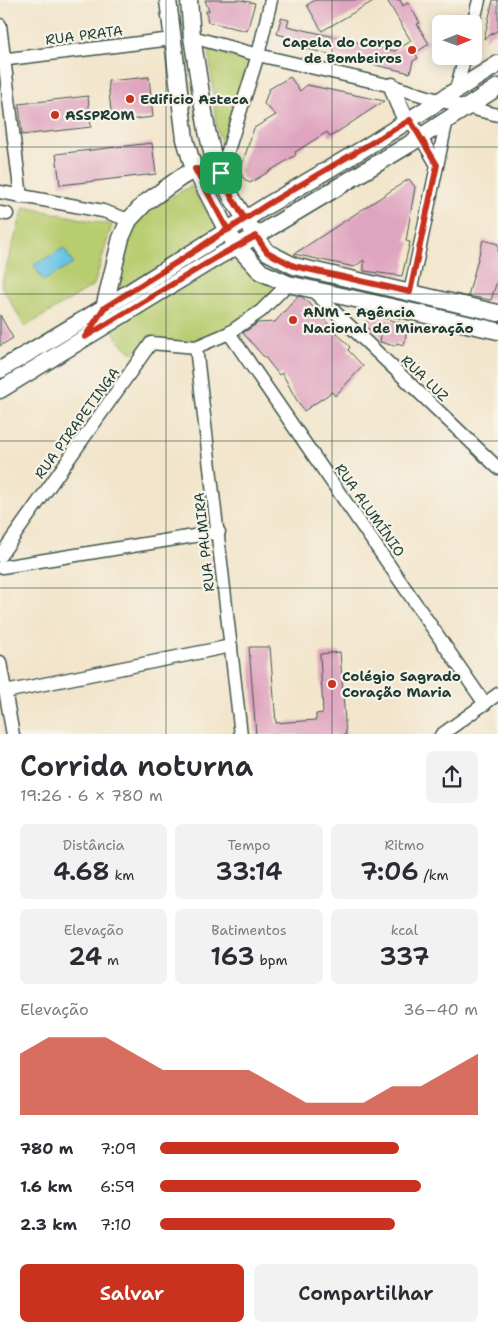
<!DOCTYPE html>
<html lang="pt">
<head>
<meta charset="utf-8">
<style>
	body { margin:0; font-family:"Shantell Sans",sans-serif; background:#f2f2f3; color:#2b2b33; height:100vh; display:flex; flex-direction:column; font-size:19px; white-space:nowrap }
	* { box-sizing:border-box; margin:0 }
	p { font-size:16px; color:#7c7c81 }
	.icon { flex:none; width:28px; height:28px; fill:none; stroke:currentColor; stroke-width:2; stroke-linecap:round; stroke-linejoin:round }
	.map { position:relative; height:734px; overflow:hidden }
	.side { display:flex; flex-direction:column; background:#fff; flex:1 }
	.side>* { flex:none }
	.needle { width:32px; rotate:89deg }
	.controls { position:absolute; left:432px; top:15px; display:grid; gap:10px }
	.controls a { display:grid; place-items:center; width:50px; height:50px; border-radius:8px; background:#fff; box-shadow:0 2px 12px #0003; font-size:25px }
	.pin { position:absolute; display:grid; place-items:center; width:42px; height:42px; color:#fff; margin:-21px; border-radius:10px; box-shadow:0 2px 8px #0006 }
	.round { display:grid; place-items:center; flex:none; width:52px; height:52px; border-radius:8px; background:#f2f2f3 }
	.headline { display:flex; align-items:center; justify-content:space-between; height:85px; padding:0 20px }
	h1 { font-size:28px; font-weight:600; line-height:38px }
	.metrics { display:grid; grid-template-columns:repeat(3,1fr); gap:8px; height:85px; padding:5px 20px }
	.metrics div { display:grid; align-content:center; border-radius:8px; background:#f2f2f3; text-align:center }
	.metrics b { font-size:25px; font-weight:600 }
	.metrics small { font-size:14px; font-weight:400 }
	.metrics p { font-size:14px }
	.chart { height:140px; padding:10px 20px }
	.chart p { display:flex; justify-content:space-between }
	.chart svg { width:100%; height:90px; margin-top:5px; fill:#c8321e; opacity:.7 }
	.action { display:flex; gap:10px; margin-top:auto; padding:10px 20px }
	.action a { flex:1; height:58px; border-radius:8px; background:#c8321e; color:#fff; font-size:20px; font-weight:600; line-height:58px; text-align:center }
	.action a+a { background:#f2f2f3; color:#2b2b33 }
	ul { padding:0 20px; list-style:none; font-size:16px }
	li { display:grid; grid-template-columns:80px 60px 1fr; align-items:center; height:38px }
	li i { height:12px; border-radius:6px; background:#c8321e }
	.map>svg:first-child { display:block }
	.green { fill:#b8cc70; stroke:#6c8452 }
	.water { fill:#68c4e6; stroke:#44808d }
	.building { fill:#dfa4bf }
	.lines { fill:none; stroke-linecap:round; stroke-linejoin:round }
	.minor-casing { stroke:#3f564b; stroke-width:15 }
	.major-casing { stroke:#3f564b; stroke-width:19 }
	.minor { stroke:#fff; stroke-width:12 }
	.major { stroke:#fff; stroke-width:16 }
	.route-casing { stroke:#fff; stroke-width:10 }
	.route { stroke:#c8321e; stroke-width:6 }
	.grid { fill:none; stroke:#1f3d34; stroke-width:1; stroke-opacity:0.55 }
	.poi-dot { fill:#c8321e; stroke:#f7f3e8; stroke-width:2 }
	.labels { text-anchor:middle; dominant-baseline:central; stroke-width:4.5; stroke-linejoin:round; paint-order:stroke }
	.street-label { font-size:14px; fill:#1f3d34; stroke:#f7f3e8 }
	.poi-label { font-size:14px; font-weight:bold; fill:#1f3d34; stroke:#f7f3e8; text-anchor:start }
</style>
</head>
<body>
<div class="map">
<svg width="498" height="735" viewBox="0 0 498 735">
	<rect width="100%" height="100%" fill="#f7f3e8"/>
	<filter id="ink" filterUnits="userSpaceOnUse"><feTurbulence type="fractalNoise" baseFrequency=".02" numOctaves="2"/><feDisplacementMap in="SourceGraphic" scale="10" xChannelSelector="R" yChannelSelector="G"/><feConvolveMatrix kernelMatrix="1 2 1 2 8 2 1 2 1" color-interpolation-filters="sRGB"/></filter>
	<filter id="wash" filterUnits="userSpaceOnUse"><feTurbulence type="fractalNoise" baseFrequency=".0096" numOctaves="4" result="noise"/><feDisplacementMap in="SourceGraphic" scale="20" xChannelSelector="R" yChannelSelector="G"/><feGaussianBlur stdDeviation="1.12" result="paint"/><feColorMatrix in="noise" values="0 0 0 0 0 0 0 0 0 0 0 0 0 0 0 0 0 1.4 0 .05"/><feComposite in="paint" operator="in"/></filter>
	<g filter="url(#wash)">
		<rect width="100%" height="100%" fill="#f2e5cb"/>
		<g class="green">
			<path d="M209,49L250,63L225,153L216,126Z"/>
			<path d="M191,186L236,258L283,285L261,310L196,345L150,342L132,353L117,339L112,327L114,279L133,225L148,210Z"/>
			<path d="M24,207L112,225L94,285L25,327L1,285Z"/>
		</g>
		<path class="water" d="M64,248L73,264L43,281L34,265Z"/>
		<g id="blocks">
			<g class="building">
				<path d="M205,0H240L255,3L247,31L208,22L206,11H209Z"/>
				<path d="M315,0H375L322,31L307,5Z"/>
				<path d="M387,0H400L403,6L408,3L420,23L417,24L429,44L415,53L418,58L413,61L410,73L290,45L292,38L277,34L281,18L289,20L287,26L395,51L411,41Z"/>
				<path d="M493,0H498V30L484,39Z"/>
				<path d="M149,77L153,117L112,122L108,81Z"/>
				<path d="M290,77L300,91L307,85L384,101L330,137L327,132L295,152L296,155L250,183L243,178L240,171L254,128L276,115L264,104L269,89Z"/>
				<path d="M88,96L91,127L22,135L19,104Z"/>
				<path d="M152,143L156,174L60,185L56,154Z"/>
				<path d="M409,179L415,187L406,241L410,242L402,276L364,271V260L354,267L294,254Z"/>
				<path d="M483,240L498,244V278L491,300L468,296Z"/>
				<path d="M298,296L302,297L320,313L319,314L350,347L348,350L363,366L335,396L332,392L304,411L296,399L282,373L279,375L264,356H263L243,333L258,323L275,322Z"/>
				<path d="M369,314L408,325L404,345L397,343L395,346L380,342L381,335L366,328Z"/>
				<path d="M0,315L13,338L0,346Z"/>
				<path d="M249,647H270L276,723L316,720V714L323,713L320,654L340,652L346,735H256Z"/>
			</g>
		</g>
	</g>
	<g filter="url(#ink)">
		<use href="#blocks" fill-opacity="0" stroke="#3f564b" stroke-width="1"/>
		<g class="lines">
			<defs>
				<g id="minor">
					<path d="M473,24L479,0"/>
					<path d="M0,25L21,197"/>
					<path d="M192,37L258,55L392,86L438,100L498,115"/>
					<path d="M0,60L172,39"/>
					<path d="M456,90L465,56"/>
					<path d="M410,119L437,165"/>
					<path d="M221,173L258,55L271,0"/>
					<path d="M0,192L103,211L129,220"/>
					<path d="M0,213L7,214"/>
					<path d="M311,289L498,468"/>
					<path d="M410,293L447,119"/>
					<path d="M229,333L485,704"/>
					<path d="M196,347L241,735"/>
					<path d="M0,556L151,343L196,347L229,333L261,311L288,284"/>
					<path d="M2,567L219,532"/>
					<path d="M0,662L13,735"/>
					<path d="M5,692L231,646"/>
					<path d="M441,735L498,694"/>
				</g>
				<g id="major">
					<path d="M168,0L185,139L192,163L227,231L238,247L261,272L288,284L498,331"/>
					<path d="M189,0L192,37L207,131L214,160L232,198L263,247L267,252L294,266L498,313"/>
					<path d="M392,86L398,103L407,122"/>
					<path d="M101,312L104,308L121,238L129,220L145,203L180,178L195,169L205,170"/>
					<path d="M0,370L128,293L268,205L363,149L498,64"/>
					<path d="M0,390L219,256L256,236L408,145L498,87"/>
				</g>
			</defs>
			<use href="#minor" class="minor-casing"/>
			<use href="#major" class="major-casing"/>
			<use href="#minor" class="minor"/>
			<use href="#major" class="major"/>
		</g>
	</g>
	<g class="lines" filter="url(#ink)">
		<defs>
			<path id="route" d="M221,173L232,198L245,219C229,229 213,238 198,249L104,308L85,337L219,256L256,236L267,252L294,266L410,292L437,165L410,120L268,204L228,230L195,169L207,170L214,160L221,173"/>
		</defs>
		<use href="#route" class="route-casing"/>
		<use href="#route" class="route"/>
	</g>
	<path class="grid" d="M166,0V735M332,0V735M0,147H498M0,294H498M0,441H498M0,588H498"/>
	<g class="poi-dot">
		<circle cx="412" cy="50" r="5"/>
		<circle cx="130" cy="99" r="5"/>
		<circle cx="55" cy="115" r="5"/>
		<circle cx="293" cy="320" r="5"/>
		<circle cx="332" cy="684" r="5"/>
	</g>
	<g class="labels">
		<g class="street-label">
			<text transform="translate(84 35) rotate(-7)">RUA PRATA</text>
			<text transform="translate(425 378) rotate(44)">RUA LUZ</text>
			<text transform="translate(77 423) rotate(-54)">RUA PIRAPETINGA</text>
			<text transform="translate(370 510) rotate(55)">RUA ALUMÍNIO</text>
			<text transform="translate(204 542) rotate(-96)">RUA PALMIRA</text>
		</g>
		<g class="poi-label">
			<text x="402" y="42" text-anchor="end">Capela do Corpo<tspan x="402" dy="16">de Bombeiros</tspan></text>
			<text x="140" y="99">Edificio Asteca</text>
			<text x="65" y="115">ASSPROM</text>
			<text x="303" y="312">ANM - Agência<tspan x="303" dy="16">Nacional de Mineração</tspan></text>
			<text x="342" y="676">Colégio Sagrado<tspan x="342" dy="16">Coração Maria</tspan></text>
		</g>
	</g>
</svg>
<div class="controls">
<a><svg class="needle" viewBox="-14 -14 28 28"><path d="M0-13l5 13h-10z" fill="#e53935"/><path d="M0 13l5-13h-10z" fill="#7c7c81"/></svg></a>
</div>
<div class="pin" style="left:221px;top:173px;background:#1e9e55"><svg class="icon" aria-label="arrive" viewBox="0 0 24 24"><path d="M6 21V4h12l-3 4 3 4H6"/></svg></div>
</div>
<section class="side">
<div class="headline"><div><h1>Corrida noturna</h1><p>19:26 · 6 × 780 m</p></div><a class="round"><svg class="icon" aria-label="share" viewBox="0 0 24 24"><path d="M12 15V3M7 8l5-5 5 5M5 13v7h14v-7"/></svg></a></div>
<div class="metrics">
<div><p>Distância</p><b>4.68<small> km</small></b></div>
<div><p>Tempo</p><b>33:14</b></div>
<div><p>Ritmo</p><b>7:06<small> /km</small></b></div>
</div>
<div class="metrics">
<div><p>Elevação</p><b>24<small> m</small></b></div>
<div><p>Batimentos</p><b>163<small> bpm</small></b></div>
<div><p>kcal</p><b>337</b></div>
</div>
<div class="chart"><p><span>Elevação</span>36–40 m</p>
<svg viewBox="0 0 160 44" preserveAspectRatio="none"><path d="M0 44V14L10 6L20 6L30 6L40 14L50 22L60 22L70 22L80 22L90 30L100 38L110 38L120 38L130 30L140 30L150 22L160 14V44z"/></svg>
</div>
<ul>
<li><b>780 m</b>7:09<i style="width:75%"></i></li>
<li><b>1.6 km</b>6:59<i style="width:82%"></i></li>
<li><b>2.3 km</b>7:10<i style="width:74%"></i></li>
</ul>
<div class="action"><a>Salvar</a><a>Compartilhar</a></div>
</section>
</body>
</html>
